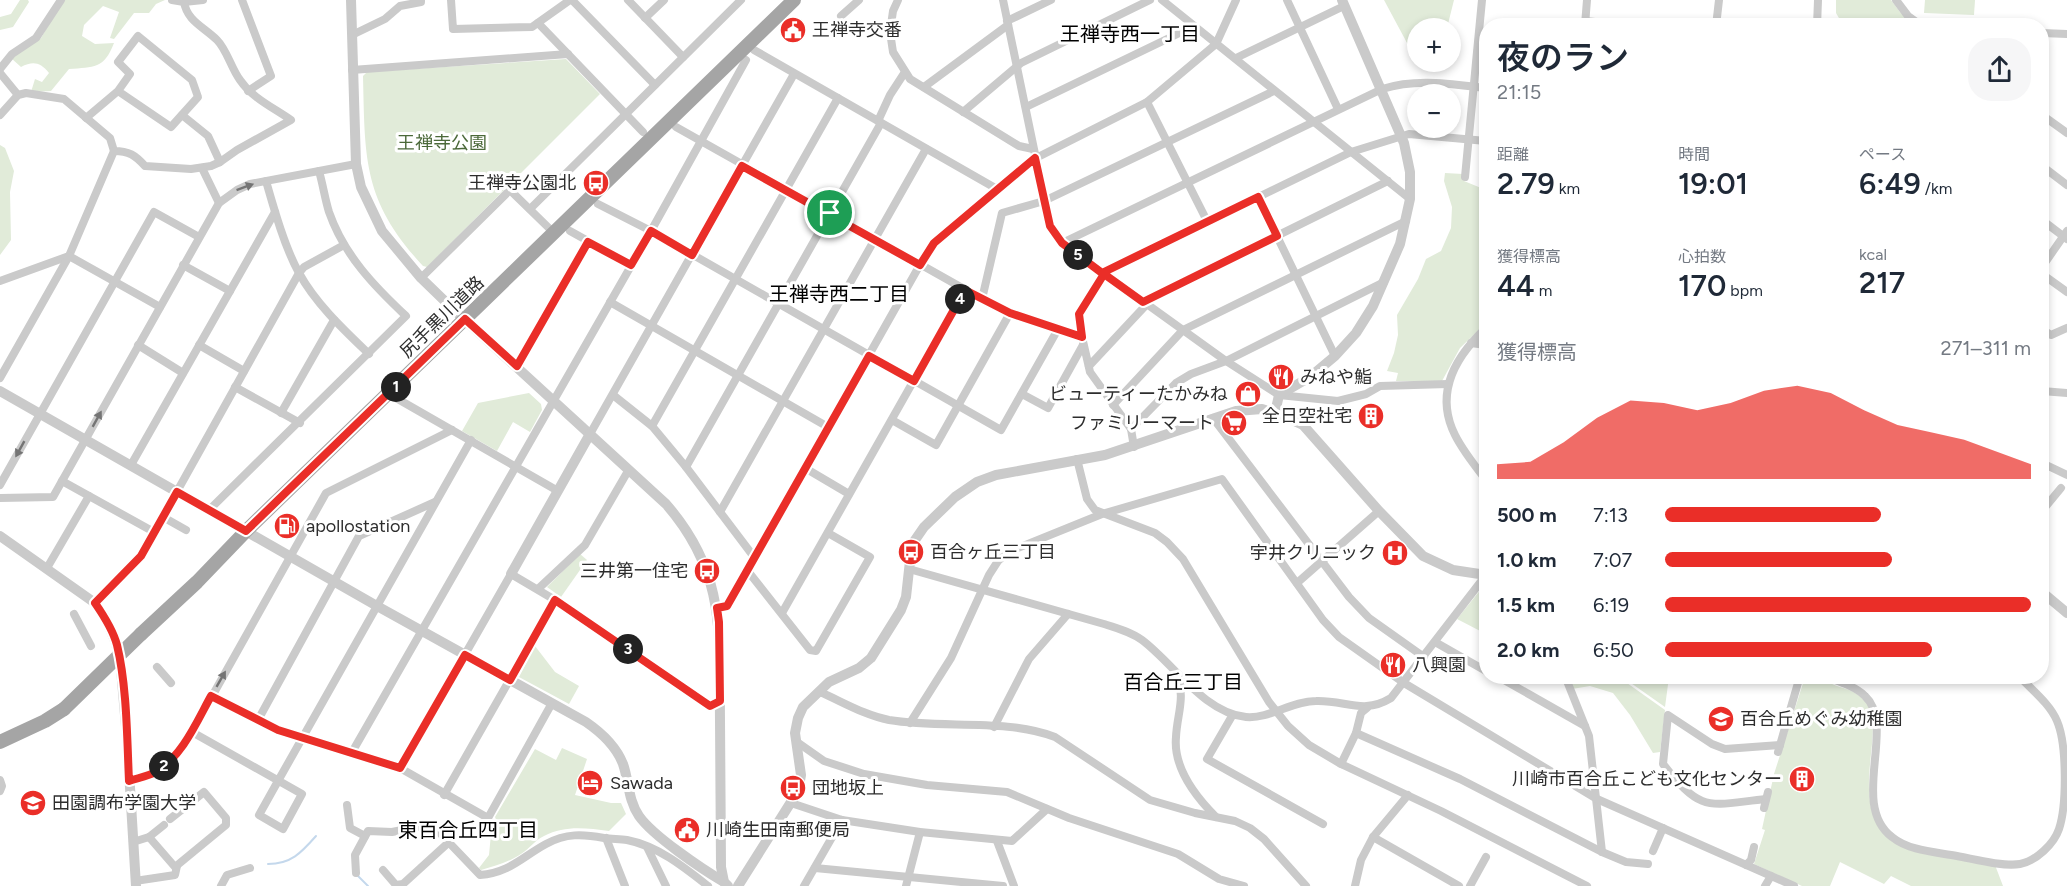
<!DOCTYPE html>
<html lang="ja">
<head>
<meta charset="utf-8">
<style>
	body { margin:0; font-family:Figtree,"Noto Sans JP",sans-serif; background:#f6f6f7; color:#1f2937; height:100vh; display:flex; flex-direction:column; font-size:22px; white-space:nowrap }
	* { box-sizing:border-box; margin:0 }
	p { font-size:20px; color:#747a83 }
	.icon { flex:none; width:33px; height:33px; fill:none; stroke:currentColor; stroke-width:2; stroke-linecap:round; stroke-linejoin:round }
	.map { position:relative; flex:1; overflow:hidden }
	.drawer { position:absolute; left:1479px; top:18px; width:570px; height:666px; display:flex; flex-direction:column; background:#fff; border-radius:24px; box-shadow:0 3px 9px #0003 }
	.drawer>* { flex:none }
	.fabs { position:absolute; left:1407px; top:18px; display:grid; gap:12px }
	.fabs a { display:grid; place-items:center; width:54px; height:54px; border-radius:50%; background:#fff; box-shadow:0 3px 9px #0003; font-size:30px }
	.pin { position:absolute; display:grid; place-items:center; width:51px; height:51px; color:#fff; margin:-26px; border:3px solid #fff; border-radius:50%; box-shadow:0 2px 6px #0007 }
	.km { position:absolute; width:30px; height:30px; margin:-15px; border-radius:50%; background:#222; color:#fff; font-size:16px; line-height:30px; text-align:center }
	.round { display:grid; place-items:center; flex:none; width:63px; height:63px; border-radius:24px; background:#f6f6f7 }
	.head { display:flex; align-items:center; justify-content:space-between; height:102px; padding:0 18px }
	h1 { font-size:33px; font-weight:600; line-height:45px }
	.metrics { display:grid; grid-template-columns:repeat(3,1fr); gap:9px; height:102px; padding:6px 18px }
	.metrics div { display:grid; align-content:center }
	.metrics b { font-size:30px; font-weight:600 }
	.metrics small { font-size:16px; font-weight:400 }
	.metrics p { font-size:16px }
	.chart { height:168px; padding:12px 18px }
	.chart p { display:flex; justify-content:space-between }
	.chart svg { width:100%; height:108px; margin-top:6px; fill:#ea2e28; opacity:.7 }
	ul { padding:0 18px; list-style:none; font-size:20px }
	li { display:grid; grid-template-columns:96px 72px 1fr; align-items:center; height:45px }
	li i { height:15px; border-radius:8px; background:#ea2e28 }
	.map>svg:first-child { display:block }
	.green { fill:#e1ebd9 }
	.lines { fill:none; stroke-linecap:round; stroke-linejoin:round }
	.stream { stroke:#c4d8ec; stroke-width:2 }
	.minor { stroke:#cacaca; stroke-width:8 }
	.tertiary { stroke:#cacaca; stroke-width:10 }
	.primary { stroke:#a5a5a5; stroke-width:14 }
	.primary-bridge { stroke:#a5a5a5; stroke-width:14 }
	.oneway { fill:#747474 }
	.route-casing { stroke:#fff; stroke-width:12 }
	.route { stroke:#ea2e28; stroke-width:8 }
	.labels { text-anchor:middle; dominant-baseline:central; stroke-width:6; stroke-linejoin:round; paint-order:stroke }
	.poi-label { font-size:18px; fill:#2d2d2d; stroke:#fff; text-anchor:start }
	.park-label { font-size:18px; fill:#4b6939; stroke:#fff }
	.street-label { font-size:18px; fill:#2d2d2d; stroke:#fff }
	.neighbourhood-label { font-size:20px; fill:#000; stroke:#fff }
</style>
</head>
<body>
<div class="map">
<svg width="2067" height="886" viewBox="0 0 2067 886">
	<rect width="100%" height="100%" fill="#fff"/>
	<g class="green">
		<path d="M20,0H28L29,2L13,27L0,30V17L11,14Z"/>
		<path d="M63,0H165L156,4L149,13H134L114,39L110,38L119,12L103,6L84,25L82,36L95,44L114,43C104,69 94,67 69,69L51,91L31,92L35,79L42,82L49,73C40,62 33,61 21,67L11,58L41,38Z"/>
		<path d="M1384,0H1454L1447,28H1418L1417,55L1414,56Z"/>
		<path d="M1836,0H1891L1900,12L1917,25H1843L1836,13Z"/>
		<path d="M1925,0H1975L1974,15L1924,13Z"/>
		<path d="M566,59L600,94L427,267L423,266C363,201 365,160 363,76L367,72Z"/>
		<path d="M0,145L5,148L14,171L10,192L11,240L0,255Z"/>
		<path d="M1445,173L1463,174L1464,181L1486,190V323L1460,348L1442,381H1396L1398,373L1387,371L1394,353L1398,335L1397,315L1418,279L1426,259L1441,251L1451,228L1452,207L1444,181Z"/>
		<path d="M529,393L541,404L542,410L530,432L513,422L497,451L462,431L478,403Z"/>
		<path d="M580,554L587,560L561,597L547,587Z"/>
		<path d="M1486,583V634L1457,619Z"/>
		<path d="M535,646L555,672L579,686L569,704L519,677Z"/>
		<path d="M1568,677H1603L1627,683L1665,710L1660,752L1653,753L1630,715L1613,693L1590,686L1572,689Z"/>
		<path d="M1612,677H1669L1665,707L1628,681Z"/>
		<path d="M1805,677C1817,677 1829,683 1840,687C1851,690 1864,696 1869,707C1874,718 1873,732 1872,744C1869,776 1862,815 1889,839L1995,865L2003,886H1911L1891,876L1884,884L1840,862L1830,886H1802L1754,864L1765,830L1762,829L1774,774Z"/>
		<path d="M562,748L587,759L575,795L611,803H621L626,814L609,831C586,828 565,825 544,836C535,840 529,849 521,854C509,862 495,866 481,870L479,868L489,855L491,834L497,822L495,817L535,749L556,760Z"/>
	</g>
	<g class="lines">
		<g class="stream">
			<path d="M268,864C291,864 301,853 316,836"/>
			<path d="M357,875L368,886"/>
		</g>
		<g class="minor">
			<path d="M172,0L184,2L203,0"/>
			<path d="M242,0L271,76L248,91"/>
			<path d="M451,0L453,29L532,27L570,0"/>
			<path d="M572,0L655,85"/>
			<path d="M628,0L683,57"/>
			<path d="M898,0L893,11L890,32L893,52L910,79L1019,146L1033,149"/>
			<path d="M1003,0L1050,226L1062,243L1226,361L1279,395L1338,401L1366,394L1380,386L1448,384"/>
			<path d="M1162,0L1410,199"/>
			<path d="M1287,0L1338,109"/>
			<path d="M1896,0L1908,16L1922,26"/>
			<path d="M841,16L859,0"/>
			<path d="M645,18L664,0"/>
			<path d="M1007,21L1051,0"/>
			<path d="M1585,21L1635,26"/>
			<path d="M538,23L643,132"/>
			<path d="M1585,25L1587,0"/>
			<path d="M1716,26L1719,0"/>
			<path d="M1817,26L1818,0"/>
			<path d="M2042,33L2067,34"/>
			<path d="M352,35L385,19L400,6L421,2V0"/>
			<path d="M754,50L997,189"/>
			<path d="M1236,58L1344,6"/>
			<path d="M0,69L12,54L36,38L61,0"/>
			<path d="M352,70L568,54"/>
			<path d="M0,73L18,95"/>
			<path d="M924,87L1008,25"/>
			<path d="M1147,102L1207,221"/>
			<path d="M1026,107L1194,26"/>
			<path d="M963,112L1021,63L1150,0"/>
			<path d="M0,115L18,95L26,93L64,99L110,138L114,151C129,151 135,155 145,166L191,169L211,166L220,162L237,150L291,120C274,108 252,98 240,80C231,68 227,50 217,40C204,27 187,21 184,2"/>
			<path d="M182,115L208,136L220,162"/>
			<path d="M2042,115L2067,133"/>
			<path d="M86,118L118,91L130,74L118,62L138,36L192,80L198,97L171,127L118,91"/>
			<path d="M878,121L890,95L905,72"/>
			<path d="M676,127L982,299L1010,313L1082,337"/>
			<path d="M2042,166L2067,185"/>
			<path d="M202,168L219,203"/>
			<path d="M1465,177L1482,0"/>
			<path d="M266,181C274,209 285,248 299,273C316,304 344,330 369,354"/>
			<path d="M1258,197L1335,356"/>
			<path d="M598,204L651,231L1001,430L1058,329"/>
			<path d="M530,209L741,0"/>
			<path d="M2042,220L2067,239"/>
			<path d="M570,231L631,265"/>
			<path d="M1062,243L1382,89C1417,78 1450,84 1486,88"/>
			<path d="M183,265L230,291"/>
			<path d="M2042,267L2067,231"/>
			<path d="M1102,273L1351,152L1409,134L1486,141"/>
			<path d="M1104,274L1079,314L1082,337L1090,372L1131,429L1134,447"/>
			<path d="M2042,274L2067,292"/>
			<path d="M421,278L510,190L554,233"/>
			<path d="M0,281L69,256L114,151"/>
			<path d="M982,299L1002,213L1044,201L1274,91"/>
			<path d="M610,302L828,427"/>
			<path d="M1143,302L1388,181"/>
			<path d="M1486,328C1456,356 1434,393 1455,435C1463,451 1475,466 1486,480"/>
			<path d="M2042,329L2051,335L2067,328"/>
			<path d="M1471,343L1486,345"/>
			<path d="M138,345L183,373"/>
			<path d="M199,345L244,371"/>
			<path d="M517,366L588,242"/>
			<path d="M1089,366L1147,304"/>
			<path d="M0,378L69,256L160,307"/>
			<path d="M235,387L300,423"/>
			<path d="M2042,391L2067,393"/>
			<path d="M389,394L558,491"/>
			<path d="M1022,394L1048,408L1083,345"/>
			<path d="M613,395L652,426L686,467L754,557"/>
			<path d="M1113,405L1183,330L1406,221"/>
			<path d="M281,413L334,320"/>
			<path d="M1213,418L1349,597L1369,618L1424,657"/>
			<path d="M892,420L936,445L1010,313"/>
			<path d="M652,426L838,98"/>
			<path d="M1131,429L1176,383L1191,374L1226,361L1384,282"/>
			<path d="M590,434L794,74"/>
			<path d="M1077,459L1087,499L1095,510L1155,533L1167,542L1183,559L1269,702L1288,726L1309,745L1341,764L1441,811L1587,886"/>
			<path d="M2042,463L2067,475"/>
			<path d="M131,465L275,212"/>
			<path d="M686,467L881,123"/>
			<path d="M805,468L849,494"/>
			<path d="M62,481L154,532"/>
			<path d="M0,485L154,212L199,237"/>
			<path d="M0,498L53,497L219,203L237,190L250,184L356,164"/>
			<path d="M209,510L406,316C374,286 344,255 329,212C325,199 323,185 319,171"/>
			<path d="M2042,511L2061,488"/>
			<path d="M720,512L926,149"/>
			<path d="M163,517L186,530"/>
			<path d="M47,568L89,496"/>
			<path d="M909,569L1104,624C1117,628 1131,632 1142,640C1174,664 1204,713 1246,717C1270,719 1291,701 1316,701C1346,700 1363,715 1391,698L1486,575"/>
			<path d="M747,570L810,650L816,651L870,557L828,533"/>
			<path d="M1297,583L1379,511"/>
			<path d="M538,589L585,545L628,471"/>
			<path d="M95,603L141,556L299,273L304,267L344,245"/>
			<path d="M717,608L727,606L930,247L1036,158L1147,102L1216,44L1236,0"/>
			<path d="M782,613L965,290"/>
			<path d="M74,614L91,646"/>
			<path d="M1435,642L1486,671"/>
			<path d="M157,667L171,683"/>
			<path d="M1175,673C1187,696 1177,713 1176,737C1173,768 1195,796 1216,817"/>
			<path d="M1497,676L1585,726"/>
			<path d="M1565,676L1589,736L1602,852"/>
			<path d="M1824,676C1837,681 1855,686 1865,696C1897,726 1849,804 1892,837C1909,851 1936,852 1957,856C1974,859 2003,867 2020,864C2036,861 2054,844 2059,829C2067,805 2067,744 2057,721C2050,704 2032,690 2019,676"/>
			<path d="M820,692C843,702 864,715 889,720C942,729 1006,718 1055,737L1150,800L1195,813L1235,821L1250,828L1264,839L1306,886"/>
			<path d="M211,696L278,730L400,768L488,818L552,703"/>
			<path d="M1232,716L1207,759L1323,824"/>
			<path d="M258,720L359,536L435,502"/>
			<path d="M910,723L951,658L989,575L998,561L1008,552L1102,514L1222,479L1323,620L1339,637L1404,683L1597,799L1794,886"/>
			<path d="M994,727L1029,659L1068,614"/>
			<path d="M192,732L302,794L283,829L259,815L278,781L471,440"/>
			<path d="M1356,733L1460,779L1602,852L1626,862L1648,864"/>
			<path d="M797,742L824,761L864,774L927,785L1007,792L1069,818L1178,854L1219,879L1244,886"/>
			<path d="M1778,752L1800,676"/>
			<path d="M351,754L651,231L746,60"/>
			<path d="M1341,764L1356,733L1361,713L1367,708"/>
			<path d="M400,768L511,574L555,600L710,706L720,701"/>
			<path d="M0,780L2,786L0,791"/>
			<path d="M129,781C164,771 171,760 192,732L326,493L452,430"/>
			<path d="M444,795L555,600"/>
			<path d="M1766,799C1708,805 1702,814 1663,764L1668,715L1712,744L1725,749L1780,745"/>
			<path d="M791,803L842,820L920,832L1012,841L1047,809"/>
			<path d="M347,805L350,828L365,836"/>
			<path d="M1764,808L1768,792"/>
			<path d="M149,837L164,825"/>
			<path d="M1373,837L1459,886"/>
			<path d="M606,838L625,886"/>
			<path d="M997,841L1014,886"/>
			<path d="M133,842L149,837L175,867L226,825V818L204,792L170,819"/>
			<path d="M647,847L666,886"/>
			<path d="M1653,851L1663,828"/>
			<path d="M1746,865L1751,860L1754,847"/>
			<path d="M815,868L1003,886"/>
			<path d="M383,870L396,885L403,884L448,843"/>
			<path d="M356,873L355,855L368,831L392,832L422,826L437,830L480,875C509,873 522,857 546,844C566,833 583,834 604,838C612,839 620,839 627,840C658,846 684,867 708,886"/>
			<path d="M135,881L175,875L177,866"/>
			<path d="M221,886L227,875L250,868"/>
			<path d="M804,886L842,820"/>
			<path d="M906,886L920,832"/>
			<path d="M1355,886L1361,860L1373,837L1408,795"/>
			<path d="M1470,886L1486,857"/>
			<path d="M1765,886L1771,876"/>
		</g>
		<g class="tertiary">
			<path d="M351,0L356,164L361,187L382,231L421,278L452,308L666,504C727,574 719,634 720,720C720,769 721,818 721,867L724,882L728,886"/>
			<path d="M0,391L377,606L586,722C602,733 616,746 623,764C629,781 628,800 639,816C653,836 702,869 724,882"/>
			<path d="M1275,413L1279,395L1310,377L1335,356L1356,333L1373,306L1400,244L1410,199V172L1404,143L1342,0"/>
			<path d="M0,536L95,603L105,617L116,643L121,669L127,738L136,886"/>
			<path d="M511,574L590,434"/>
			<path d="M2042,592L2067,613"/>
			<path d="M738,886L798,791L801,775L795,733L798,718L803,707L829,682L859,668L871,658L901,610L906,597L911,552L915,540L924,527L955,497L977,482L996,475L1105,455L1236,411L1262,409L1286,417L1303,425L1379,511L1423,556L1453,570L1486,575"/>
		</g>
		<g class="primary">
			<path d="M141,634L197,582L246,531L794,0"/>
			<path d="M0,742L45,721L64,709"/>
		</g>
		<path class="primary-bridge" d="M64,709L141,634"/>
	</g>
	<defs><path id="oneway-solid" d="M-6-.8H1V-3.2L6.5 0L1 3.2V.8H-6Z" transform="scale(1.5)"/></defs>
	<g class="oneway">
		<use href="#oneway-solid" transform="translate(245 187) rotate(-20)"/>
		<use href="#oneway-solid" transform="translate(97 419) rotate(-61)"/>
		<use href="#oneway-solid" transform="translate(20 449) rotate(119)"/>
		<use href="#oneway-solid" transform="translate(221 679) rotate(-60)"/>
	</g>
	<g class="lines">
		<defs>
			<path id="route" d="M1035,158L1050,226L1062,243L1102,273L1258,197L1277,236L1143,302L1104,274L1079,314L1082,337L1010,313L965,290L914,381L869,356L727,606L717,608L719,622L720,701L710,706L555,600L510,680L465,655L400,768L278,730L211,696C196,723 183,755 156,772C148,776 138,778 129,781C127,738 127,686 117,645C113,630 104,616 95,603L141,556L177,492L246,531L465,319L517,366L588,242L631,265L651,231L692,255L742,166L920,265L934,243Z"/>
		</defs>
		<use href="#route" class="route-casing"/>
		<use href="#route" class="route"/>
	</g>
	<defs>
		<symbol id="civic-disc" viewBox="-11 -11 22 22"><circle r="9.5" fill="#ea2e28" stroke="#fff"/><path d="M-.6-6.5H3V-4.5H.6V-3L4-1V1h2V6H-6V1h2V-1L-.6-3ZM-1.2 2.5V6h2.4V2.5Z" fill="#fff"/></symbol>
		<symbol id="bus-disc" viewBox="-11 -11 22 22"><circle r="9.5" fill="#ea2e28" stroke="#fff"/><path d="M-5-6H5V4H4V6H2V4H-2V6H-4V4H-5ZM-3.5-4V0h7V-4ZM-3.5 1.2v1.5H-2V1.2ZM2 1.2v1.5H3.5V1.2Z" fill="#fff"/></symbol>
		<symbol id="restaurant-disc" viewBox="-11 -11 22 22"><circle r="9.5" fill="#ea2e28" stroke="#fff"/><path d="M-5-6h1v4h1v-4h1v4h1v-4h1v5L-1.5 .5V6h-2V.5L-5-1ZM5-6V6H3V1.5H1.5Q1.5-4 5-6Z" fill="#fff"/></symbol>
		<symbol id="shop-disc" viewBox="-11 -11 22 22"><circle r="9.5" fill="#ea2e28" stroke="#fff"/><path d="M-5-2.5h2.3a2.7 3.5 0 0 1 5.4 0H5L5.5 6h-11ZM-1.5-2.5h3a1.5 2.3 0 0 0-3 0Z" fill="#fff"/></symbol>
		<symbol id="building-disc" viewBox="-11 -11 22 22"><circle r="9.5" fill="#ea2e28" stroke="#fff"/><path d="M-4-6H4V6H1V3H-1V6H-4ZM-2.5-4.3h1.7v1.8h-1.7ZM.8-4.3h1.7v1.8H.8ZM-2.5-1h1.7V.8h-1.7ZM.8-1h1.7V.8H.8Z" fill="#fff"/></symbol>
		<symbol id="supermarket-disc" viewBox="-11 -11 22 22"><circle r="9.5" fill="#ea2e28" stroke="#fff"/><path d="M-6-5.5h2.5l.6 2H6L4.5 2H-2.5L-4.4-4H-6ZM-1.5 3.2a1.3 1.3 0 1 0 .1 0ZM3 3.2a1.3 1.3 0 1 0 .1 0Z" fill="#fff"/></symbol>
		<symbol id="fuel-disc" viewBox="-11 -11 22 22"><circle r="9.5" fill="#ea2e28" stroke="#fff"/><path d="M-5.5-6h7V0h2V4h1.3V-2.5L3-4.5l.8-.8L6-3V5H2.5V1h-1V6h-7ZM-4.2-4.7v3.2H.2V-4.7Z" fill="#fff"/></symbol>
		<symbol id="hospital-disc" viewBox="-11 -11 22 22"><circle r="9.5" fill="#ea2e28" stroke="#fff"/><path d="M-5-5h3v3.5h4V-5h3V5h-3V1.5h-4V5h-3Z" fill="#fff"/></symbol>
		<symbol id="school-disc" viewBox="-11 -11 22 22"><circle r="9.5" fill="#ea2e28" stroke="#fff"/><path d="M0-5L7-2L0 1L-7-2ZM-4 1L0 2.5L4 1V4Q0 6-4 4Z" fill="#fff"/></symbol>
		<symbol id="hotel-disc" viewBox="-11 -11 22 22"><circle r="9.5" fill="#ea2e28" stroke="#fff"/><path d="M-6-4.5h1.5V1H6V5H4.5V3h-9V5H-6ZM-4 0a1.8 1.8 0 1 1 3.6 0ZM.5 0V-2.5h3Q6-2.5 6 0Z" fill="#fff"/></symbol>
		<symbol id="university-disc" viewBox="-11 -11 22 22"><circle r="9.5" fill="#ea2e28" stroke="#fff"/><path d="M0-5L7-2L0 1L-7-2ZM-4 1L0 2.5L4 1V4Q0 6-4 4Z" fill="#fff"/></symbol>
	</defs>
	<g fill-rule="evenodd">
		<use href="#civic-disc" x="778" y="15" width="30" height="30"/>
		<use href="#bus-disc" x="581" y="168" width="30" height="30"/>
		<use href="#restaurant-disc" x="1266" y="362" width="30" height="30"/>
		<use href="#shop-disc" x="1233" y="379" width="30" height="30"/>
		<use href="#building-disc" x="1356" y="401" width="30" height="30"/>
		<use href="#supermarket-disc" x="1219" y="408" width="30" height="30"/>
		<use href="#fuel-disc" x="272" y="511" width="30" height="30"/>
		<use href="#bus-disc" x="896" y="537" width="30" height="30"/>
		<use href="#hospital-disc" x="1380" y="538" width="30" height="30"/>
		<use href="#bus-disc" x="692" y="556" width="30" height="30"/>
		<use href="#restaurant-disc" x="1378" y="650" width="30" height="30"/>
		<use href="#school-disc" x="1706" y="704" width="30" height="30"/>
		<use href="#building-disc" x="1787" y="764" width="30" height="30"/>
		<use href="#hotel-disc" x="575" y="768" width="30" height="30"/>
		<use href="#bus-disc" x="778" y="773" width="30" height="30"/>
		<use href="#university-disc" x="18" y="788" width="30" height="30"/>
		<use href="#civic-disc" x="672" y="815" width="30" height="30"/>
	</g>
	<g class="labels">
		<g class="poi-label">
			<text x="812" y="30">王禅寺交番</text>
			<text x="576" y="183" text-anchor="end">王禅寺公園北</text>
			<text x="1300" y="377">みねや鮨</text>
			<text x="1228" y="394" text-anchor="end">ビューティーたかみね</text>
			<text x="1352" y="416" text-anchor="end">全日空社宅</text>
			<text x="1214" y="423" text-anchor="end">ファミリーマート</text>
			<text x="306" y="526">apollostation</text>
			<text x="930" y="552">百合ヶ丘三丁目</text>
			<text x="1376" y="553" text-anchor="end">宇井クリニック</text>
			<text x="688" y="571" text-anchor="end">三井第一住宅</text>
			<text x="1412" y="665">八興園</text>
			<text x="1740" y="719">百合丘めぐみ幼稚園</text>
			<text x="1782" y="779" text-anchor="end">川崎市百合丘こども文化センター</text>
			<text x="610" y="783">Sawada</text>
			<text x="812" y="788">団地坂上</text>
			<text x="52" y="803">田園調布学園大学</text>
			<text x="706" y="830">川崎生田南郵便局</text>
		</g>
		<g class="park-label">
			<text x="442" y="143">王禅寺公園</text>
		</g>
		<g class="street-label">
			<text transform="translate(442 317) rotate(-44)">尻手黒川道路</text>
		</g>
		<g class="neighbourhood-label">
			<text x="1130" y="34">王禅寺西一丁目</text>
			<text x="839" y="294">王禅寺西二丁目</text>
			<text x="1183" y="682">百合丘三丁目</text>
			<text x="468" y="830">東百合丘四丁目</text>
		</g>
	</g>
</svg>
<div class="fabs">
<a>+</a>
<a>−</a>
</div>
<div class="pin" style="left:830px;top:213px;background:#1e9e55"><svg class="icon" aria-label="arrive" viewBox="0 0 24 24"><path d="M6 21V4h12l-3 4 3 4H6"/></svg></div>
<b class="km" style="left:396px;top:387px">1</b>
<b class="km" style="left:164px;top:766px">2</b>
<b class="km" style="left:628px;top:649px">3</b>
<b class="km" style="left:960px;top:299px">4</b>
<b class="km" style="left:1078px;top:255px">5</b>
<section class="drawer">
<div class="head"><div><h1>夜のラン</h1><p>21:15</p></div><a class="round"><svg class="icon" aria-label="share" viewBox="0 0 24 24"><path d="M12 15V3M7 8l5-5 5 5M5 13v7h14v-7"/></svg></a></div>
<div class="metrics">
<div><p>距離</p><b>2.79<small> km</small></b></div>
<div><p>時間</p><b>19:01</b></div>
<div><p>ペース</p><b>6:49<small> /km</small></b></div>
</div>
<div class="metrics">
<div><p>獲得標高</p><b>44<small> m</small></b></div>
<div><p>心拍数</p><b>170<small> bpm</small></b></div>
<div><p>kcal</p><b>217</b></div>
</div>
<div class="chart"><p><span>獲得標高</span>271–311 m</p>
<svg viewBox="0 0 160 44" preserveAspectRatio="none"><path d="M0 44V38L10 37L20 29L30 19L40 12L50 13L60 16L70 13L80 8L90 6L100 9L110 16L120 22L130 25L140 28L150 33L160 38V44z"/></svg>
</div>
<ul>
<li><b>500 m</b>7:13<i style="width:59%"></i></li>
<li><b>1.0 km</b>7:07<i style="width:62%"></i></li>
<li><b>1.5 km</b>6:19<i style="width:100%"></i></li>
<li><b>2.0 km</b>6:50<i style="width:73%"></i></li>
</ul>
</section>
</div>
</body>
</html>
